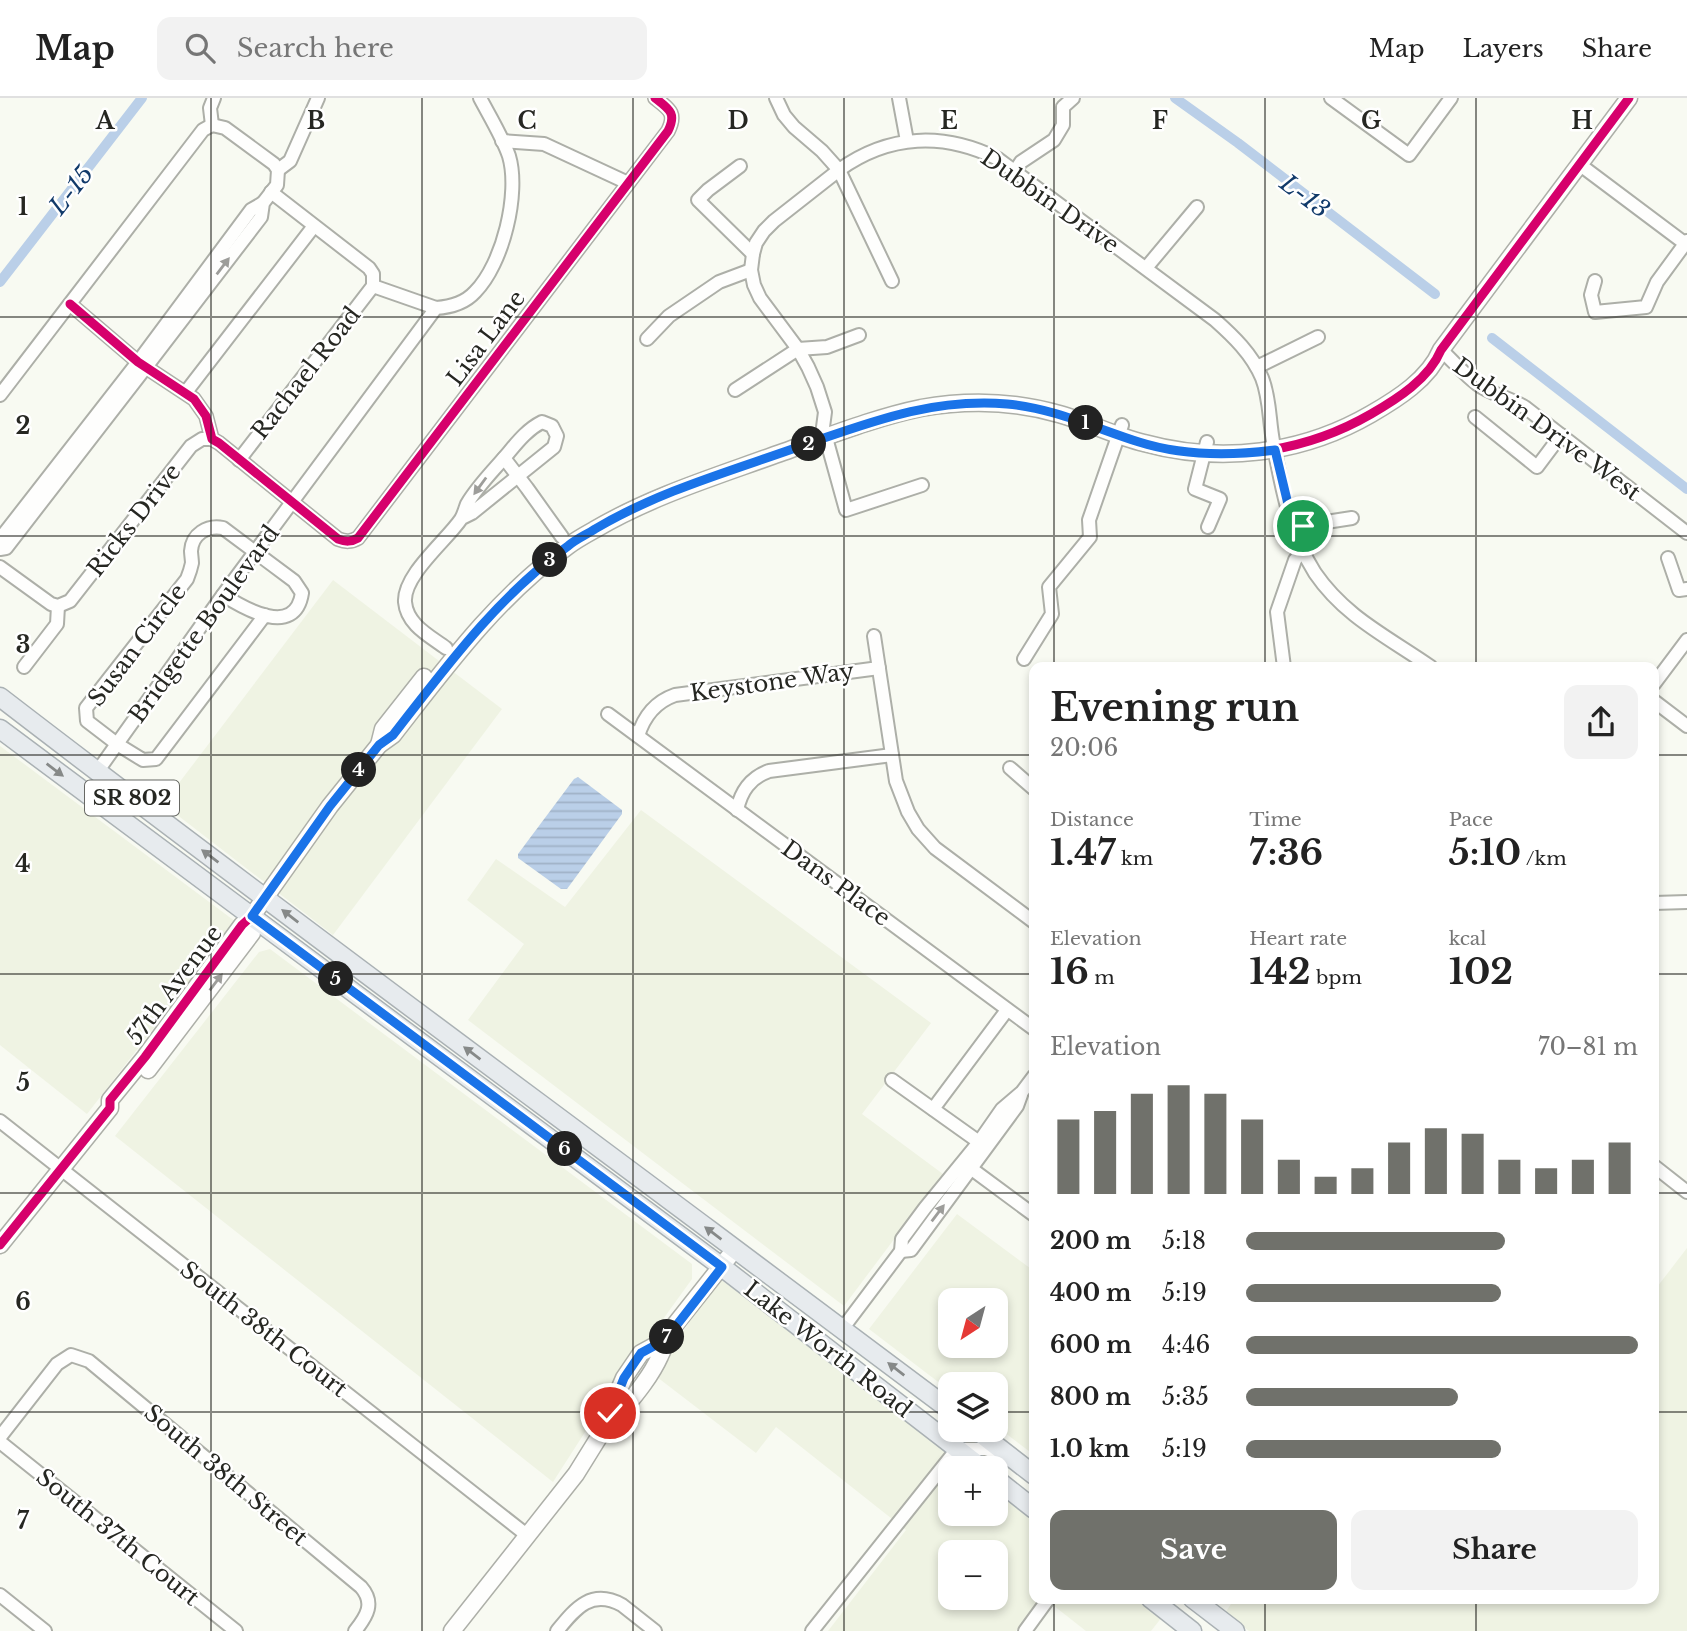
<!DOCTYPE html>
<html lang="en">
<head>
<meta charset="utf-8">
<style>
	body { margin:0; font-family:"Libre Baskerville",serif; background:#f2f2f2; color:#222; height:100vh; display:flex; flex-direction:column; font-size:26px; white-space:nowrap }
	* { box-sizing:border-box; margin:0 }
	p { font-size:23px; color:#767676 }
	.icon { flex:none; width:38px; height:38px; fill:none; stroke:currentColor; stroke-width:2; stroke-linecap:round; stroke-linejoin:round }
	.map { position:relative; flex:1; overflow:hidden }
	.drawer { position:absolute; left:1029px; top:564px; width:630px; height:942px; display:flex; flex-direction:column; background:#fff; border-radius:14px; box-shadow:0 4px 10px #0003 }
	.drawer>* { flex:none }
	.needle { width:46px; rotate:216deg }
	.buttons { position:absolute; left:938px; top:1190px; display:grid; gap:14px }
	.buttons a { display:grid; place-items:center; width:70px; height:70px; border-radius:14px; background:#fff; box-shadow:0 4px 10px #0003; font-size:35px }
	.pin { position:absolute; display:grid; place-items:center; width:60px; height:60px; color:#fff; margin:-30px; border:4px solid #fff; border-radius:50%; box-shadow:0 2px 7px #0007 }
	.km { position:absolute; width:35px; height:35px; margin:-18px; border-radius:50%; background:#222; color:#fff; font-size:19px; line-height:35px; text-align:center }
	.round { display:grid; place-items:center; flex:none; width:74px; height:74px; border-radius:14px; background:#f2f2f2 }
	.overview { display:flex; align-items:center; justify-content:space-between; height:119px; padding:0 21px }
	h1 { font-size:38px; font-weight:700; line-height:52px }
	.stats { display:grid; grid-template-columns:repeat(3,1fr); gap:10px; height:119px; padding:7px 21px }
	.stats div { display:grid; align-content:center }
	.stats b { font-size:35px; font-weight:700 }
	.stats small { font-size:19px; font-weight:400 }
	.stats p { font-size:19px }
	.chart { height:196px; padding:14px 21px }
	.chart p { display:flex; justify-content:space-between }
	.chart svg { width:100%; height:126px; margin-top:7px; stroke:#70716b; stroke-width:6 }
	.cta { display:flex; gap:14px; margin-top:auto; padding:14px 21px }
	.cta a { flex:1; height:80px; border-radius:14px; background:#70716b; color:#fff; font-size:28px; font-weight:700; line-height:80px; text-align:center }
	.cta a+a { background:#f2f2f2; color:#222 }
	ul { padding:0 21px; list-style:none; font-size:23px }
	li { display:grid; grid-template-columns:112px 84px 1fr; align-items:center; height:52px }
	li i { height:18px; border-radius:9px; background:#70716b }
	header { display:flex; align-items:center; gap:42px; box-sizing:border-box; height:98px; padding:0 35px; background:#fff; border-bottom:2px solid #e0e0e0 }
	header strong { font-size:33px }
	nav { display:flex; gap:38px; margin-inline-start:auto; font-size:24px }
	.search { width:490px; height:63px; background:#f2f2f2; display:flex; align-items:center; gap:18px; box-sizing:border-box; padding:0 24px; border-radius:14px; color:#767676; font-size:26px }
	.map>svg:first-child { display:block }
	.built { fill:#eff3e3; fill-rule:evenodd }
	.water { fill:url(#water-rules) }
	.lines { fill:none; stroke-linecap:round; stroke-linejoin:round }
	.canal { stroke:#bacfe8; stroke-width:10 }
	.street-casing { stroke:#adafa8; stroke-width:16 }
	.secondary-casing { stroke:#adafa8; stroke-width:19 }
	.primary-casing { stroke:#aab1b4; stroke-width:21 }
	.street { stroke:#fefefd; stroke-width:12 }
	.secondary { stroke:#fefefd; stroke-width:16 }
	.primary { stroke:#e7ebee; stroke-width:18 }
	.cycleway-casing { stroke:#fff; stroke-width:13 }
	.cycleway { stroke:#d6006c; stroke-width:9 }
	.oneway { fill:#9d9d9a }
	.oneway2 { fill:#868988 }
	.route-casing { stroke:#fff; stroke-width:14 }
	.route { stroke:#1a73e8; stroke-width:9 }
	.grid { fill:none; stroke:#262722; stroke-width:2; stroke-opacity:0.55 }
	.labels { text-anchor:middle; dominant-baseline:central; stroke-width:5; stroke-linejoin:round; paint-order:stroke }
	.shield { fill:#fff; stroke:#676864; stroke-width:2 }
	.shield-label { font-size:21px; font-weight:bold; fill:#262722 }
	.street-label { font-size:23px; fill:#262722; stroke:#fff }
	.water-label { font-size:24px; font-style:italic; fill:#113a6a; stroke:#fff }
	.grid-label { font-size:23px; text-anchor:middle; font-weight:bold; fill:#262722; stroke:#fff; stroke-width:5; stroke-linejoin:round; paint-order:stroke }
</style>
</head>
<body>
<header>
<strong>Map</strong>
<div class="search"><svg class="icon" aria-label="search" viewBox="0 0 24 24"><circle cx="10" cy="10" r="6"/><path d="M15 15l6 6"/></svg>Search here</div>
<nav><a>Map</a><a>Layers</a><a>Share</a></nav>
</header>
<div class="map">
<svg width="1687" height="1533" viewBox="0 0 1687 1533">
	<defs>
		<pattern id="water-rules" width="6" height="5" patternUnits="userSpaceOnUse" patternTransform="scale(1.75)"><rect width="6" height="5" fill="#bacfe8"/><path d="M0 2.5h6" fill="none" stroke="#a0b2c7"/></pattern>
	</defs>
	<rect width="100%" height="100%" fill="#f8faf2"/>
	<g class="built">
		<path d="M333,482L502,611L333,837L163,706Z"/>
		<path d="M0,648L236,824L87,1016L0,947Z"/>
		<path d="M641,712L931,925L862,1016L943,1076L844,1208L468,922L524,846L467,802L496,761L565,809Z"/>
		<path d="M270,851L692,1166V1181L612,1292L553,1384L115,1038L259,854Z"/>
		<path d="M957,1116L1034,1173V1357L996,1328V1286H950V1293L869,1231ZM996,1202V1248H950V1202Z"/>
		<path d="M1687,1150V1533H1249L1225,1515L1235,1500H1654V1193Z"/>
		<path d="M720,1181L973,1370H950V1416H996V1388L1034,1418V1500H1041L1016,1533H828L906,1432L776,1329L756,1355L653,1276ZM950,1454H996V1500H950Z"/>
		<path d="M1044,1500H1138L1162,1519L1151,1533H1086Z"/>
	</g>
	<path class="water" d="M578,679L622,712V716L567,791H561L518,760V756L574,681Z"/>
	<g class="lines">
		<g class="canal">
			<path d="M1175,0L1238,45L1435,196"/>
			<path d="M0,184L142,0"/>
			<path d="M1492,240L1687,391"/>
		</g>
		<defs>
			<g id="street">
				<path d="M776,0L784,17L794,29L822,53L839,72L892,183"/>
				<path d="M899,0L907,43"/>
				<path d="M1331,0L1409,57L1451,0"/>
				<path d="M212,27L210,10L214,0"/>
				<path d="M502,43L544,46L628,85"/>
				<path d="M1579,66L1687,147"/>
				<path d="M740,68L708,92L698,102L753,156"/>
				<path d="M278,72L290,63L318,0"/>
				<path d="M1015,73L1021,64L1054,42L1063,27V9L1073,0"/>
				<path d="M271,94L369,170L373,176V188"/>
				<path d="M1146,170L1197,109"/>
				<path d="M1595,183L1591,197L1595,214L1646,209L1657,184L1687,143"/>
				<path d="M373,188L436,210"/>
				<path d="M70,206L138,264L194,301L206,318L212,341L219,345L338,441C346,444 351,444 358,440L668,33C677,15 669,11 655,0"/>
				<path d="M647,241L669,218L719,184L751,172"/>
				<path d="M1441,252C1453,263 1464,276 1477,286C1492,297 1511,300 1526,310L1687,435"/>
				<path d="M1257,269L1318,239"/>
				<path d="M735,292L798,251L827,249L859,237"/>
				<path d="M186,294L314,128"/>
				<path d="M0,297L203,32L212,27"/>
				<path d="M1475,319L1537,369L1561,337"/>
				<path d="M1207,344L1195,391L1220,401L1208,429"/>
				<path d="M504,360L527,390L562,439"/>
				<path d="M239,362L373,188"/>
				<path d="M922,387L846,412L823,329L825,314L817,289L808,269L798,251L760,200L754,187L751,172L753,156L756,145L764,133L774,123L839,72C889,36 944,34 998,61L1215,222C1233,238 1252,256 1262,280C1270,300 1269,322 1273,343C1281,387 1290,436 1315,475C1345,519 1388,539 1431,569"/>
				<path d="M1294,431L1307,427L1352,420"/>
				<path d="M0,441L138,264L251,112L263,105"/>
				<path d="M0,451L6,450L146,269L261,119L263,105L277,87L278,72L274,66L225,30L212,27"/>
				<path d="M1668,460L1679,492L1687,491"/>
				<path d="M0,469L51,506L58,508L70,503L191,348L202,341H212"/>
				<path d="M223,497C245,511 295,540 302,495L294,483L223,430C207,427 192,436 191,453C191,455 192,463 192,465C191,470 189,476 187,481L86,610L87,623L117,646L143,662L156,661L265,517"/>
				<path d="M874,538L896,683L908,714L918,731L935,750L1034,824"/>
				<path d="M446,550C430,538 407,527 405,504C403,477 447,442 461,421C464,416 465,411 467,406C477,389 491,375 504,360C516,346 526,332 542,324L552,328L557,338L554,349L472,415L462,420"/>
				<path d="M1024,561L1052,516L1049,489L1090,439L1089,422L1122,327"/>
				<path d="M24,569L57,526L58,508"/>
				<path d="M1284,569L1277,514L1295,462L1303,452"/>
				<path d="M1654,586L1687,542"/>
				<path d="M1654,603L1687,628"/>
				<path d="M608,616L1034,931"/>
				<path d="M638,638C644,618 655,604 675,597L879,570"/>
				<path d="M1010,670L1034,691"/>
				<path d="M97,674L223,497L436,210C451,209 465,205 475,194C503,166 520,95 509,58C503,40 489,17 480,0"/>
				<path d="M737,712C741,693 750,680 769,673L892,657"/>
				<path d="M1654,805L1687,804"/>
				<path d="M892,982L986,1049"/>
				<path d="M933,1011L1007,912"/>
				<path d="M0,1023L528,1438"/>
				<path d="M965,1066L1034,1117"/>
				<path d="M1654,1068L1687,1094"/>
				<path d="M901,1153L911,1152L1017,1008L1021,997"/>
				<path d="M843,1230L901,1153L902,1141L925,1110L979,1044L1002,1011L1022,994L1034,978"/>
				<path d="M0,1339L57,1266L71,1257L89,1263L361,1489C375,1505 367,1518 355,1533"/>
				<path d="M0,1344L236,1533"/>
				<path d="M0,1497L45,1533"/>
				<path d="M557,1533C575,1511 591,1490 622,1507L655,1533"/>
				<path d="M812,1533L957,1351H986L1000,1356"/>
				<path d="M1025,1533L1049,1500"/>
			</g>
			<g id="secondary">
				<path d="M379,647L383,631L424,579"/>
				<path d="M148,972L252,835V818"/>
				<path d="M0,1147L110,1010V1002L145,959L242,827L252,818L330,708L379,647L393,637C446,569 497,499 568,448C576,442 585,437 594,432C650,399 711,380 772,358C819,342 872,320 921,310C966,302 1014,303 1059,316C1088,324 1115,338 1144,345C1221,366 1302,356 1371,316C1397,301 1429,281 1441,252L1629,0"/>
				<path d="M610,1315L622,1313C636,1296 651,1278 660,1258C665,1249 664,1242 670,1233L735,1151"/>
				<path d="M452,1533L576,1376L599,1339L624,1280L641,1255L665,1242"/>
			</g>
			<g id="primary">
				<path d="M0,599C235,780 474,956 711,1133C791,1193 871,1252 950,1312"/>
				<path d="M0,631L722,1169L982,1370"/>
				<path d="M976,1332L1034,1377"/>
				<path d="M996,1381L1034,1411"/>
				<path d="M1150,1500L1192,1533"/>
				<path d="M1192,1500L1235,1533"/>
			</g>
		</defs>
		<use href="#street" class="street-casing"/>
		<use href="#secondary" class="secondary-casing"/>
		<use href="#primary" class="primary-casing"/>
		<use href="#street" class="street"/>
		<use href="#secondary" class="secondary"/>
		<use href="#primary" class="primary"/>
		<defs>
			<g id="cycleway">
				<path d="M70,206L138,264L194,301L206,318L212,341L219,345L338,441C346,444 351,444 358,440L668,33C677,15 669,11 655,0"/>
				<path d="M0,1147L110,1010V1002L145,959L242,827L252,818L330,708L379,647L393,637C446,569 497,499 568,448C576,442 585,437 594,432C650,399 711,380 772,358C819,342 872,320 921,310C966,302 1014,303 1059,316C1088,324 1115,338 1144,345C1221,366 1302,356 1371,316C1397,301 1429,281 1441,252L1629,0"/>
			</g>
		</defs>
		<use href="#cycleway" class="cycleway-casing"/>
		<use href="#cycleway" class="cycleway"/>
	</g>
	<defs><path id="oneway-solid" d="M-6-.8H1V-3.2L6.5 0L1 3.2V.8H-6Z" transform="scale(1.75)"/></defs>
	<g class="oneway">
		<use href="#oneway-solid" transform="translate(223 168) rotate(-53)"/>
		<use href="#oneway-solid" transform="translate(480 388) rotate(126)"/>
		<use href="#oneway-solid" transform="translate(216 884) rotate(-53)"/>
		<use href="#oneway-solid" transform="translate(938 1115) rotate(-53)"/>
	</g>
	<g class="oneway2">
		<use href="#oneway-solid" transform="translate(55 672) rotate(37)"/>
		<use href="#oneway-solid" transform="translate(210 758) rotate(-143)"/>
		<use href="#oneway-solid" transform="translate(290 818) rotate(-142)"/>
		<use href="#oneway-solid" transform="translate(472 955) rotate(-143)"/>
		<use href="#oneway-solid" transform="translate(713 1135) rotate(-143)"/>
		<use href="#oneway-solid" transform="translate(896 1271) rotate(-142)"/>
	</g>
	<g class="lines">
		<defs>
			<path id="route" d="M610,1315L624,1280L641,1255L665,1242L722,1169L252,818L330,708L379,647L393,637C446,569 497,499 568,448C576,441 586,437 595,431C659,393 731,373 801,348C871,324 931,300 1007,306C1053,310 1095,330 1139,344C1183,358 1229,358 1275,352L1294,431L1303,428"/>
		</defs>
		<use href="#route" class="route-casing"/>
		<use href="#route" class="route"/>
	</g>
	<path class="grid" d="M211,0V1533M422,0V1533M633,0V1533M844,0V1533M1054,0V569M1265,0V569M1476,0V569M0,219H1687M0,438H1687M0,657H1034M1654,657H1687M0,876H1034M1654,876H1687M0,1095H1034M1654,1095H1687M0,1314H950M996,1314H1034M1654,1314H1687M1054,1500V1533M1265,1500V1533M1476,1500V1533"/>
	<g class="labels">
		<rect class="shield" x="85" y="682.5" width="94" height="35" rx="5"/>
		<g class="shield-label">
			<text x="132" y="700">SR 802</text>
		</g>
		<g class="street-label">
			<text transform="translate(1050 103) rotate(35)">Dubbin Drive</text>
			<text transform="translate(486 240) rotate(-53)">Lisa Lane</text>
			<text transform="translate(306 275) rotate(-52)">Rachael Road</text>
			<text transform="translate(1547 331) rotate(36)">Dubbin Drive West</text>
			<text transform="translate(134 422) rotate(-52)">Ricks Drive</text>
			<text transform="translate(204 526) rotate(-54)">Bridgette Boulevard</text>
			<text transform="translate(137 547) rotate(-53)">Susan Circle</text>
			<text transform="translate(772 584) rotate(-8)">Keystone Way</text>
			<text transform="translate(836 785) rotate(36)">Dans Place</text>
			<text transform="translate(174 887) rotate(-53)">57th Avenue</text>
			<text transform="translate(264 1231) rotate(38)">South 38th Court</text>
			<text transform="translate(828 1251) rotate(38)">Lake Worth Road</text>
			<text transform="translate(226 1377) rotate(40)">South 38th Street</text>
			<text transform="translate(118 1439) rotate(39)">South 37th Court</text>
		</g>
		<g class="water-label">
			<text transform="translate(71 92) rotate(-52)">L-15</text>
			<text transform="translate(1305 98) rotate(37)">L-13</text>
		</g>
	</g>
	<g class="grid-label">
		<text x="105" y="31">A</text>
		<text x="316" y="31">B</text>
		<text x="527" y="31">C</text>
		<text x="738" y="31">D</text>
		<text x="949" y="31">E</text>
		<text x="1160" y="31">F</text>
		<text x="1371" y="31">G</text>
		<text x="1582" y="31">H</text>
		<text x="23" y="117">1</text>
		<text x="23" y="336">2</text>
		<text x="23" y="555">3</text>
		<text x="23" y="774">4</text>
		<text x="23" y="993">5</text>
		<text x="23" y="1212">6</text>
		<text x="23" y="1431">7</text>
	</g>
</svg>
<div class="buttons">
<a><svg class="needle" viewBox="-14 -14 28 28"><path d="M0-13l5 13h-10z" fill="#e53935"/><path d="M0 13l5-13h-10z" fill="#767676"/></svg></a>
<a><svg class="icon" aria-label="layers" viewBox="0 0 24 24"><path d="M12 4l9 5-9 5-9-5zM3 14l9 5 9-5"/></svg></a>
<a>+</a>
<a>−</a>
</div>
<div class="pin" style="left:1303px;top:428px;background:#1e9e55"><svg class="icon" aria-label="arrive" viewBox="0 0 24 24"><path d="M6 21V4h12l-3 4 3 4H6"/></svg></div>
<div class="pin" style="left:610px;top:1315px;background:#d93025"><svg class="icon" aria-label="check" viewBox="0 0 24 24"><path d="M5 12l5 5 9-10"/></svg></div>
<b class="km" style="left:1086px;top:325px">1</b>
<b class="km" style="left:809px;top:346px">2</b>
<b class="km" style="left:550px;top:462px">3</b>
<b class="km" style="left:359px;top:672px">4</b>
<b class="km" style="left:336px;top:881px">5</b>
<b class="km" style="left:565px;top:1051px">6</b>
<b class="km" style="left:667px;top:1239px">7</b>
<section class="drawer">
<div class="overview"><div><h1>Evening run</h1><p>20:06</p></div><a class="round"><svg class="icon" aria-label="share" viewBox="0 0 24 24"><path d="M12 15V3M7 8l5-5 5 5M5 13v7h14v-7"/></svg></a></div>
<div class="stats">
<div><p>Distance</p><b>1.47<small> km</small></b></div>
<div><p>Time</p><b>7:36</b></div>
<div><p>Pace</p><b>5:10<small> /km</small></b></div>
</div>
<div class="stats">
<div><p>Elevation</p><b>16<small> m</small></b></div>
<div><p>Heart rate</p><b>142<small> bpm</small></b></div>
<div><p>kcal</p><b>102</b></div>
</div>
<div class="chart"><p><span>Elevation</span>70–81 m</p>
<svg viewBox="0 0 160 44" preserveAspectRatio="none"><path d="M5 44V18M15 44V15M25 44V9M35 44V6M45 44V9M55 44V18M65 44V32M75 44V38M85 44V35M95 44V26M105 44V21M115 44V23M125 44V32M135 44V35M145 44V32M155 44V26"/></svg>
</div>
<ul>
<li><b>200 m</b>5:18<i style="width:66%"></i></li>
<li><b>400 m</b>5:19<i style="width:65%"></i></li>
<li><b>600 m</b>4:46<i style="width:100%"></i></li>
<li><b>800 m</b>5:35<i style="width:54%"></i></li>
<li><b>1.0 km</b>5:19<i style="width:65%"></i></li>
</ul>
<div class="cta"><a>Save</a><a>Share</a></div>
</section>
</div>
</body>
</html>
